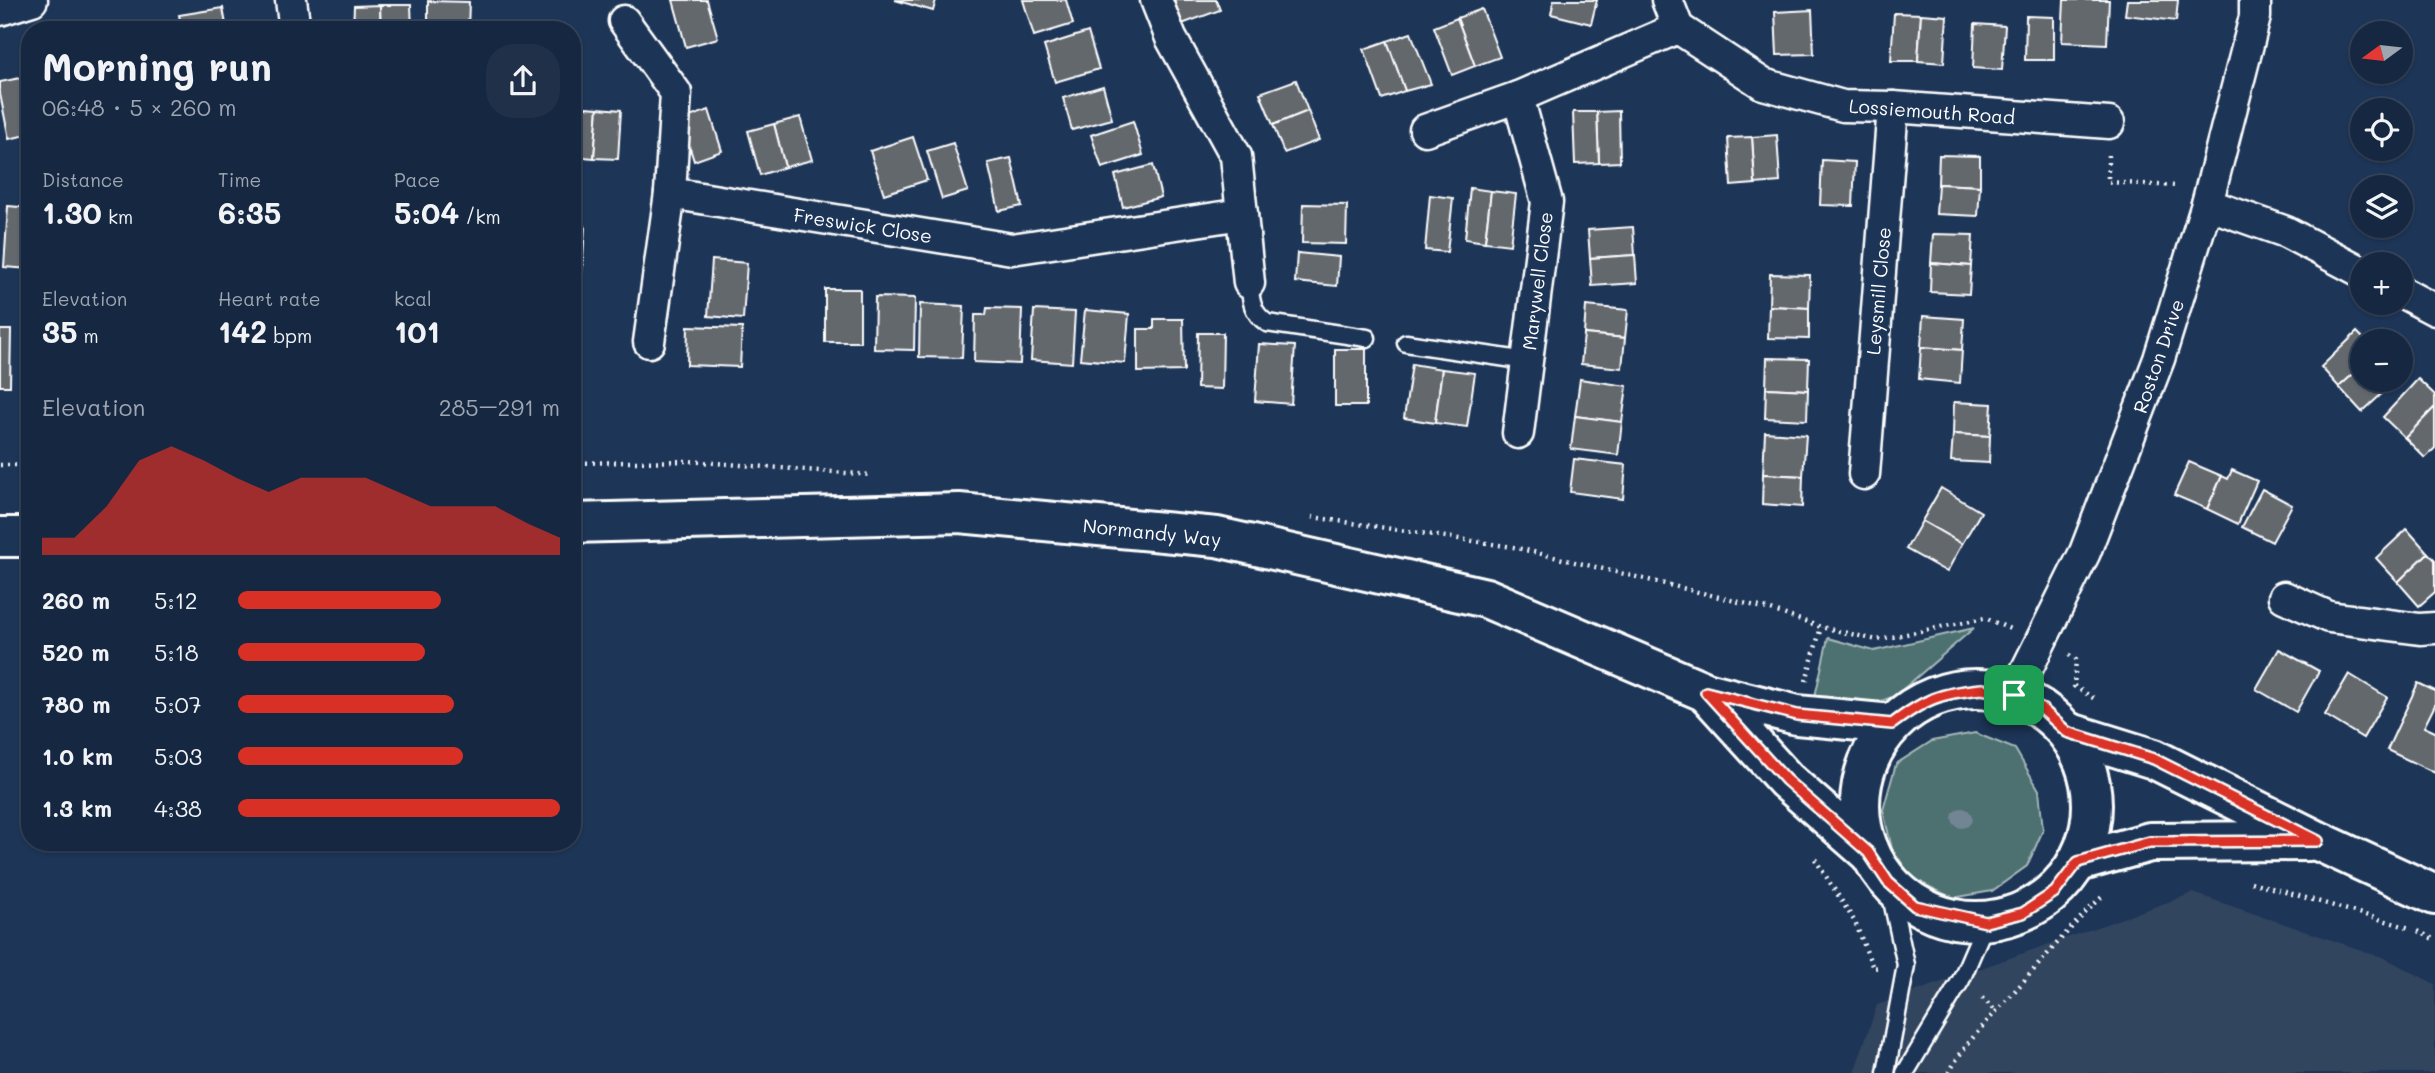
<!DOCTYPE html>
<html lang="en">
<head>
<meta charset="utf-8">
<style>
	body { margin:0; font-family:Mali,sans-serif; background:#1f3048; color:#f1f3f6; height:100vh; display:flex; flex-direction:column; font-size:26px; white-space:nowrap }
	* { box-sizing:border-box; margin:0 }
	p { font-size:23px; color:#9ea6b1 }
	.icon { flex:none; width:38px; height:38px; fill:none; stroke:currentColor; stroke-width:2; stroke-linecap:round; stroke-linejoin:round }
	.map { position:relative; flex:1; overflow:hidden }
	.sheet { position:absolute; left:21px; top:21px; width:560px; height:830px; display:flex; flex-direction:column; background:#162841; border-radius:28px; box-shadow:0 2px 5px #0004,0 0 0 2px #35445a }
	.sheet>* { flex:none }
	.needle { width:46px; rotate:255deg }
	.fabs { position:absolute; left:2350px; top:21px; display:grid; gap:14px }
	.fabs a { display:grid; place-items:center; width:63px; height:63px; border-radius:50%; background:#162841; box-shadow:0 2px 5px #0004,0 0 0 2px #35445a; font-size:35px }
	.pin { position:absolute; display:grid; place-items:center; width:60px; height:60px; color:#fff; margin:-30px; border-radius:14px; box-shadow:0 4px 10px #0006 }
	.round { display:grid; place-items:center; flex:none; width:74px; height:74px; border-radius:28px; background:#1f3048 }
	.head { display:flex; align-items:center; justify-content:space-between; height:119px; padding:0 21px }
	h1 { font-size:38px; font-weight:700; line-height:52px }
	.metrics { display:grid; grid-template-columns:repeat(3,1fr); gap:10px; height:119px; padding:7px 21px }
	.metrics div { display:grid; align-content:center }
	.metrics b { font-size:30px; font-weight:700 }
	.metrics small { font-size:19px; font-weight:400 }
	.metrics p { font-size:19px }
	.chart { height:196px; padding:14px 21px }
	.chart p { display:flex; justify-content:space-between }
	.chart svg { width:100%; height:126px; margin-top:7px; fill:#d93025; opacity:.7 }
	ul { padding:0 21px; list-style:none; font-size:23px }
	li { display:grid; grid-template-columns:112px 84px 1fr; align-items:center; height:52px }
	li i { height:18px; border-radius:9px; background:#d93025 }
	.map>svg:first-child { display:block }
	.built { fill:#32445e }
	.green { fill:#4e7071; stroke:#a6b8b8; stroke-width:2 }
	.building { fill:#63676d; stroke:#fff; stroke-width:2 }
	.lines { fill:none; stroke-linecap:round; stroke-linejoin:round }
	.lane-casing { stroke:#fff; stroke-width:21 }
	.street-casing { stroke:#fff; stroke-width:35 }
	.primary-casing { stroke:#fff; stroke-width:44 }
	.path { stroke:#fff; stroke-width:4.5; stroke-dasharray:2 5; stroke-linecap:butt }
	.lane { stroke:#1d3557; stroke-width:16 }
	.street { stroke:#1d3557; stroke-width:30 }
	.primary { stroke:#1d3557; stroke-width:38 }
	.tree { fill:#728594 }
	.route-casing { stroke:#fff; stroke-width:14 }
	.route { stroke:#d93025; stroke-width:9 }
	.labels { text-anchor:middle; dominant-baseline:central; stroke-width:6; stroke-linejoin:round; paint-order:stroke }
	.street-label { font-size:19px; fill:#fff; stroke:#1d3557 }
</style>
</head>
<body>
<div class="map">
<svg width="2435" height="1073" viewBox="0 0 2435 1073">
	<rect width="100%" height="100%" fill="#1d3557"/>
	<filter id="ink" filterUnits="userSpaceOnUse"><feTurbulence type="fractalNoise" baseFrequency=".0143" numOctaves="2"/><feDisplacementMap in="SourceGraphic" scale="14" xChannelSelector="R" yChannelSelector="G"/><feConvolveMatrix kernelMatrix="1 2 1 2 8 2 1 2 1" color-interpolation-filters="sRGB"/></filter>
	<g filter="url(#ink)">
		<path class="built" d="M2193,893L2385,958L2435,984V1073H1854L1877,1005Z"/>
		<g class="green">
			<path d="M1974,628L1895,696L1867,706L1814,701L1828,638L1874,651Z"/>
			<path d="M1975,733L2015,749L2039,790L2043,830L2027,866L1992,891L1953,898L1913,879L1892,849L1883,810L1896,764L1932,741Z"/>
		</g>
		<g class="building">
			<path d="M673,0H707L718,38L686,47Z"/>
			<path d="M895,0H936L933,11Z"/>
			<path d="M1023,0H1066L1073,24L1034,36Z"/>
			<path d="M1174,0H1216L1220,10L1182,24Z"/>
			<path d="M1554,0H1597L1591,24L1551,14Z"/>
			<path d="M2064,0H2109L2107,44L2062,42Z"/>
			<path d="M2127,0H2178L2176,21L2125,15Z"/>
			<path d="M428,1L469,2L468,30H428Z"/>
			<path d="M380,5L381,30H353L354,6Z"/>
			<path d="M380,5H411L412,30H381Z"/>
			<path d="M223,8L227,30H182L179,15Z"/>
			<path d="M1482,9L1500,57L1475,66L1457,18Z"/>
			<path d="M1812,10L1814,54L1777,55L1775,12Z"/>
			<path d="M1894,13L1921,14L1918,61H1891Z"/>
			<path d="M1921,14L1947,16L1944,63L1918,61Z"/>
			<path d="M2026,16L2054,17V60H2025Z"/>
			<path d="M1457,18L1475,66L1452,75L1434,27Z"/>
			<path d="M1975,24L2005,26L2002,70L1973,68Z"/>
			<path d="M1088,32L1099,69L1055,82L1044,46Z"/>
			<path d="M1411,33L1431,84L1405,91L1387,41Z"/>
			<path d="M1387,41L1405,91L1382,99L1364,49Z"/>
			<path d="M30,76V134L9,139L0,94V82Z"/>
			<path d="M1296,80L1308,111L1273,125L1260,93Z"/>
			<path d="M1103,86L1112,119L1072,130L1063,98Z"/>
			<path d="M572,106L598,108L594,158L572,156Z"/>
			<path d="M598,108L621,110L618,159L594,158Z"/>
			<path d="M709,110L722,151L694,161L681,120Z"/>
			<path d="M1308,111L1319,140L1284,153L1273,125Z"/>
			<path d="M1619,111L1620,162L1599,163L1597,112Z"/>
			<path d="M1573,112H1597L1599,163L1575,164Z"/>
			<path d="M800,117L812,160L785,167L774,124Z"/>
			<path d="M1133,121L1143,155L1102,168L1091,135Z"/>
			<path d="M774,124L785,167L760,175L748,131Z"/>
			<path d="M1777,135L1780,182L1755,184L1752,137Z"/>
			<path d="M913,137L927,180L884,194L870,151Z"/>
			<path d="M1752,137L1755,184L1731,186L1728,138Z"/>
			<path d="M953,143L968,191L942,199L927,151Z"/>
			<path d="M1939,155L1980,156V186L1938,184Z"/>
			<path d="M1011,158L1022,206L999,211L988,163Z"/>
			<path d="M1822,160L1855,162L1853,206L1820,205Z"/>
			<path d="M1153,165L1161,197L1123,207L1115,175Z"/>
			<path d="M1938,184L1980,186L1978,216L1936,214Z"/>
			<path d="M1470,188L1491,191L1485,242L1465,239Z"/>
			<path d="M1491,191L1516,194L1510,245L1485,242Z"/>
			<path d="M1430,195L1453,198L1447,252L1425,250Z"/>
			<path d="M1303,204L1347,205L1346,244L1302,243Z"/>
			<path d="M8,206L30,208V269L4,267Z"/>
			<path d="M572,225L585,226L582,275L572,274Z"/>
			<path d="M1633,227L1635,255L1590,258L1588,230Z"/>
			<path d="M1933,234L1973,235L1971,266L1931,263Z"/>
			<path d="M1297,253L1339,257L1337,286L1295,282Z"/>
			<path d="M1635,255L1637,283L1592,286L1590,258Z"/>
			<path d="M712,260L747,263L743,319L708,316Z"/>
			<path d="M1931,263L1971,266L1969,294L1930,292Z"/>
			<path d="M1770,274L1810,275L1809,308L1769,306Z"/>
			<rect x="825" y="289" width="35" height="53"/>
			<path d="M875,297L915,298L914,350L874,349Z"/>
			<path d="M572,302H576L573,341H572Z"/>
			<path d="M920,304L964,306L962,358L919,357Z"/>
			<path d="M1586,306L1628,310L1625,338L1584,334Z"/>
			<path d="M1769,306L1809,308V339L1768,338Z"/>
			<path d="M987,308L1022,309L1020,364L974,362L975,315H986Z"/>
			<path d="M1034,310L1075,312L1072,363L1031,360Z"/>
			<path d="M1085,310L1129,314L1125,363L1080,359Z"/>
			<path d="M1923,316L1964,319L1962,350L1921,347Z"/>
			<path d="M1154,319H1183L1184,371L1138,372V329H1154Z"/>
			<path d="M688,326L742,328L740,367L687,365Z"/>
			<path d="M0,330H11L10,386H0Z"/>
			<path d="M2357,332L2366,341H2362V366L2339,387L2321,367Z"/>
			<path d="M1198,333H1223L1222,389L1197,388Z"/>
			<path d="M1584,334L1625,338L1622,368L1581,364Z"/>
			<path d="M1259,344L1295,346L1291,404L1255,401Z"/>
			<path d="M1921,347L1962,350L1960,383L1919,379Z"/>
			<rect x="1335" y="349" width="31" height="57"/>
			<path d="M1767,358L1809,359L1808,390L1766,388Z"/>
			<path d="M1412,364L1442,369L1435,423L1404,418Z"/>
			<path d="M2362,366V380H2397L2362,412L2339,387Z"/>
			<path d="M1442,369L1475,373L1467,427L1435,423Z"/>
			<path d="M1580,379L1627,386L1622,422L1575,416Z"/>
			<path d="M2418,379L2435,395V407L2405,438L2383,417Z"/>
			<path d="M1766,388L1808,390L1807,420L1765,418Z"/>
			<path d="M1954,402L1992,404L1990,436L1953,434Z"/>
			<path d="M2435,407V448L2425,458L2405,438Z"/>
			<path d="M1575,416L1622,422L1618,455L1571,449Z"/>
			<path d="M1765,432L1806,435L1803,476L1763,474Z"/>
			<path d="M1953,434L1990,436L1989,463L1951,461Z"/>
			<path d="M1574,459L1626,465L1623,499L1570,492Z"/>
			<path d="M2189,462L2222,476L2207,509L2174,495Z"/>
			<path d="M2232,470L2257,481L2238,524L2207,509L2222,476L2228,479Z"/>
			<path d="M1763,474L1803,476L1802,507L1762,504Z"/>
			<path d="M1941,488L1981,512L1962,544L1922,521Z"/>
			<path d="M2262,489L2292,505L2272,542L2242,527Z"/>
			<path d="M1922,521L1962,544L1947,572L1906,549Z"/>
			<path d="M2407,529L2428,553L2398,582L2376,558Z"/>
			<path d="M2428,553L2435,560V592L2419,606L2398,582Z"/>
			<path d="M2279,649L2319,671L2296,712L2256,689Z"/>
			<path d="M2349,674L2387,697L2363,738L2325,715Z"/>
			<path d="M2418,683L2435,691V705L2424,727L2435,732V773L2387,750Z"/>
		</g>
		<g class="lines">
			<defs>
				<g id="lane">
					<path d="M1249,283C1251,301 1252,313 1267,323L1367,338"/>
					<path d="M1406,343L1527,361"/>
					<path d="M1886,1073L1906,965L1888,882"/>
					<path d="M1905,1073L1961,980L1986,922"/>
				</g>
				<g id="street">
					<path d="M291,0L295,30"/>
					<path d="M1156,0L1171,38L1236,156L1249,283"/>
					<path d="M1667,0L1678,28L1763,84L1843,106L1893,107L2109,123"/>
					<path d="M0,10L32,0"/>
					<path d="M624,21L676,93L670,193L1012,249L1242,214"/>
					<path d="M1425,130L1518,97"/>
					<path d="M2207,204L2286,232L2362,272"/>
					<path d="M2401,292L2435,310"/>
					<path d="M649,342L670,193"/>
					<path d="M1518,433L1547,202L1518,97L1678,28"/>
					<path d="M1864,474L1893,107"/>
					<path d="M2284,597L2329,617L2420,629L2435,628"/>
					<path d="M2014,695L2085,552L2159,359L2207,204L2255,17V0"/>
				</g>
				<g id="primary">
					<path d="M572,523L959,513L1217,537L1486,598L1706,692L1797,715L1892,724"/>
					<path d="M0,537H30"/>
					<circle cx="1976" cy="805" r="116"/>
					<path d="M1706,692L1786,780L1868,852"/>
					<path d="M2067,732L2154,759L2318,841L2435,895"/>
					<path d="M2078,862L2150,842L2309,841"/>
				</g>
			</defs>
			<use href="#lane" class="lane-casing"/>
			<use href="#street" class="street-casing"/>
			<use href="#primary" class="primary-casing"/>
			<g class="path">
				<path d="M2108,155V182L2176,186"/>
				<path d="M572,463L688,461L872,475"/>
				<path d="M0,465H30"/>
				<path d="M1312,517L1513,547L1768,609L1821,627L1877,640L1985,618L2010,629"/>
				<path d="M2069,655L2076,659L2074,686L2095,699"/>
				<path d="M1806,681L1821,627"/>
				<path d="M1815,859L1855,922L1873,968L1880,967"/>
				<path d="M2251,882L2410,928"/>
				<path d="M2418,931L2435,940"/>
				<path d="M1982,998L1997,1012"/>
				<path d="M1949,1073C1964,1043 1991,1018 2013,993C2043,960 2071,925 2104,895"/>
			</g>
			<use href="#lane" class="lane"/>
			<use href="#street" class="street"/>
			<use href="#primary" class="primary"/>
		</g>
		<circle class="tree" cx="1962" cy="818" r="10"/>
	</g>
	<g class="lines" filter="url(#ink)">
		<defs>
			<path id="route" d="M1982,689L2014,695L2043,710L2067,732L2154,759L2318,841L2150,842L2078,862L2055,892L2023,913L1986,922L1915,906L1888,882L1868,852L1786,780L1706,692L1797,715L1892,724C1925,699 1940,693 1982,689Z"/>
		</defs>
		<use href="#route" class="route-casing"/>
		<use href="#route" class="route"/>
	</g>
	<g class="labels">
		<g class="street-label">
			<text transform="translate(1932 111) rotate(4)">Lossiemouth Road</text>
			<text transform="translate(863 225) rotate(9)">Freswick Close</text>
			<text transform="translate(1537 281) rotate(-83)">Marywell Close</text>
			<text transform="translate(1878 291) rotate(-85)">Leysmill Close</text>
			<text transform="translate(2158 356) rotate(-71)">Roston Drive</text>
			<text transform="translate(1152 532) rotate(6)">Normandy Way</text>
		</g>
	</g>
</svg>
<div class="fabs">
<a><svg class="needle" viewBox="-14 -14 28 28"><path d="M0-13l5 13h-10z" fill="#e53935"/><path d="M0 13l5-13h-10z" fill="#9ea6b1"/></svg></a>
<a><svg class="icon" aria-label="locate" viewBox="0 0 24 24"><circle cx="12" cy="12" r="6"/><path d="M12 2v4M12 18v4M2 12h4M18 12h4"/></svg></a>
<a><svg class="icon" aria-label="layers" viewBox="0 0 24 24"><path d="M12 4l9 5-9 5-9-5zM3 14l9 5 9-5"/></svg></a>
<a>+</a>
<a>−</a>
</div>
<div class="pin" style="left:2014px;top:695px;background:#1e9e55"><svg class="icon" aria-label="arrive" viewBox="0 0 24 24"><path d="M6 21V4h12l-3 4 3 4H6"/></svg></div>
<section class="sheet">
<div class="head"><div><h1>Morning run</h1><p>06:48 · 5 × 260 m</p></div><a class="round"><svg class="icon" aria-label="share" viewBox="0 0 24 24"><path d="M12 15V3M7 8l5-5 5 5M5 13v7h14v-7"/></svg></a></div>
<div class="metrics">
<div><p>Distance</p><b>1.30<small> km</small></b></div>
<div><p>Time</p><b>6:35</b></div>
<div><p>Pace</p><b>5:04<small> /km</small></b></div>
</div>
<div class="metrics">
<div><p>Elevation</p><b>35<small> m</small></b></div>
<div><p>Heart rate</p><b>142<small> bpm</small></b></div>
<div><p>kcal</p><b>101</b></div>
</div>
<div class="chart"><p><span>Elevation</span>285–291 m</p>
<svg viewBox="0 0 160 44" preserveAspectRatio="none"><path d="M0 44V38L10 38L20 27L30 11L40 6L50 11L60 17L70 22L80 17L90 17L100 17L110 22L120 27L130 27L140 27L150 33L160 38V44z"/></svg>
</div>
<ul>
<li><b>260 m</b>5:12<i style="width:63%"></i></li>
<li><b>520 m</b>5:18<i style="width:58%"></i></li>
<li><b>780 m</b>5:07<i style="width:67%"></i></li>
<li><b>1.0 km</b>5:03<i style="width:70%"></i></li>
<li><b>1.3 km</b>4:38<i style="width:100%"></i></li>
</ul>
</section>
</div>
</body>
</html>
